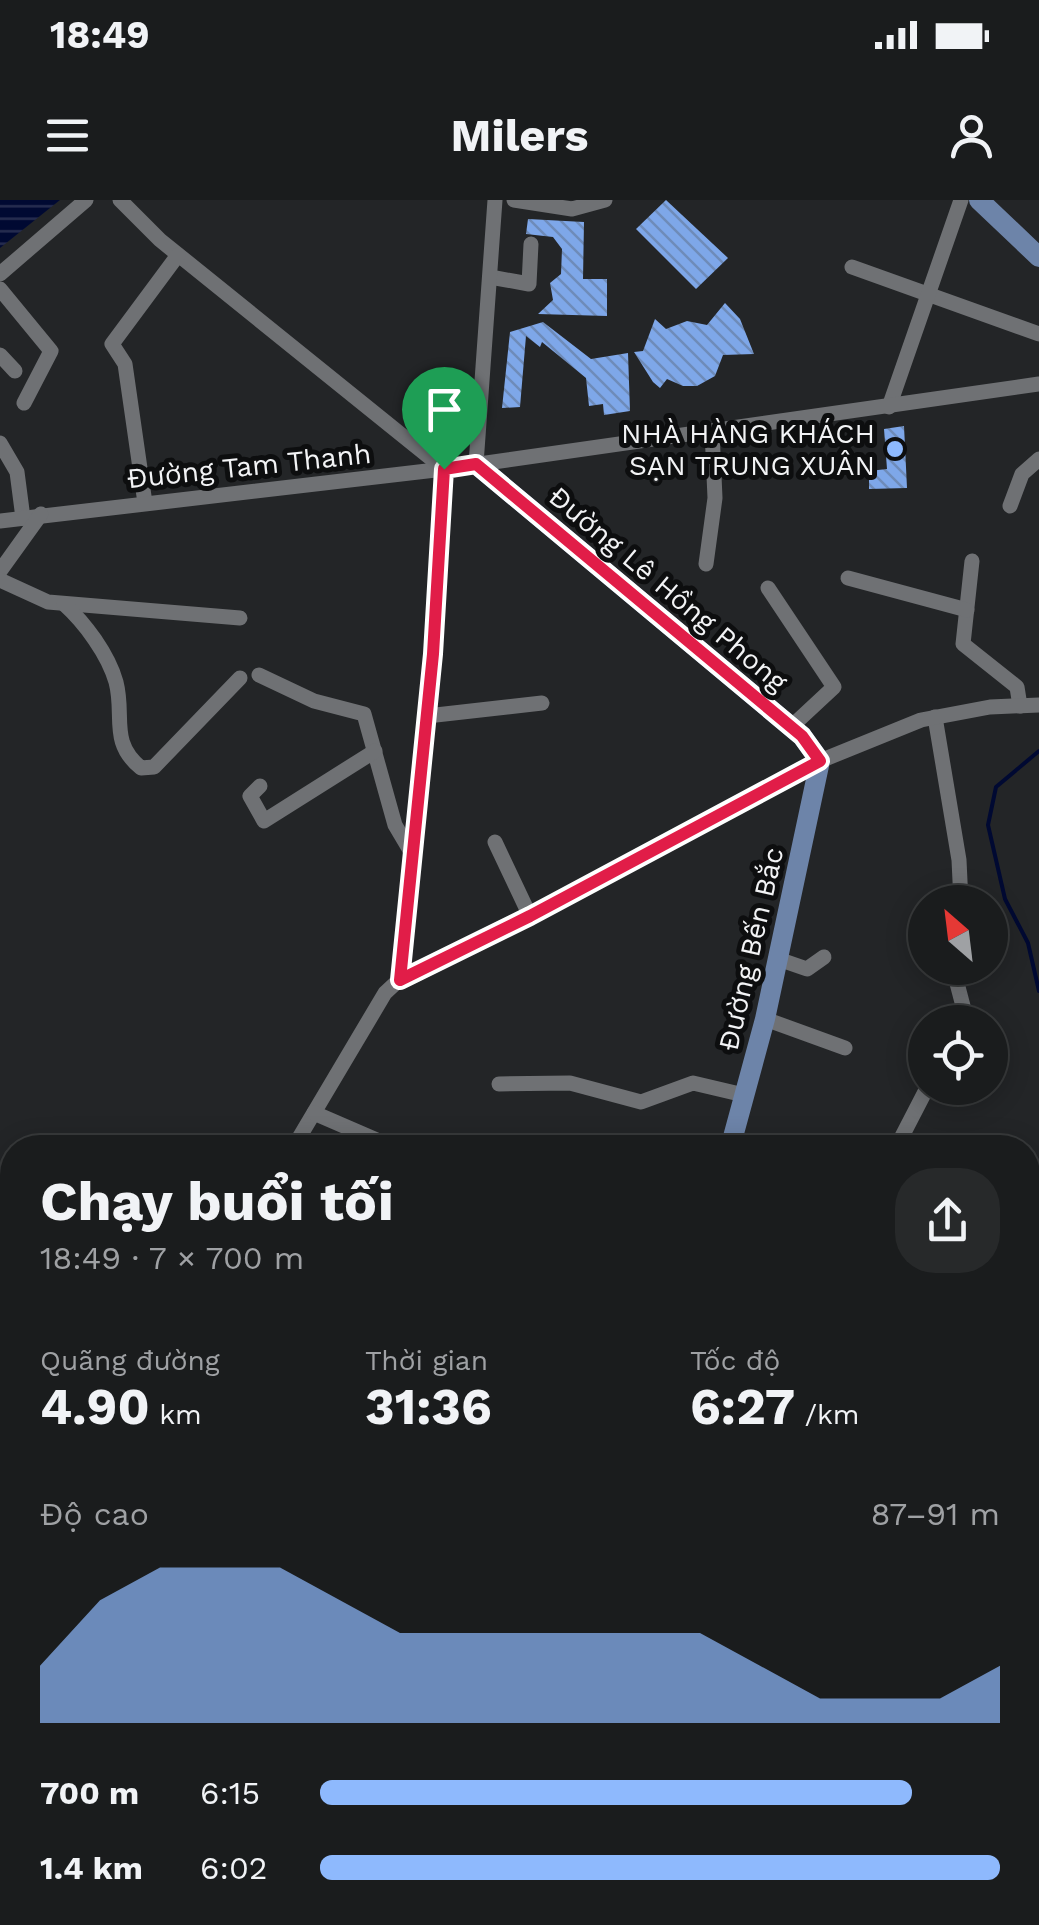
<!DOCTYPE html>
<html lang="vi">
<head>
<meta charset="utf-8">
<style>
	body { margin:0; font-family:"Work Sans",sans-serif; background:#27292a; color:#f1f3f6; height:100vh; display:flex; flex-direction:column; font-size:38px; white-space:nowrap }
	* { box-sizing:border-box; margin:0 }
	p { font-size:32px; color:#9fa1a4 }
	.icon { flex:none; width:55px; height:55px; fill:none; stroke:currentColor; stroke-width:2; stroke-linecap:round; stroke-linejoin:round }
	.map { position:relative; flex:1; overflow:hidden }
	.sheet { position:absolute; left:0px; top:935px; width:1040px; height:790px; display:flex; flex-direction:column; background:#1a1c1d; border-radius:40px 40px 0 0; box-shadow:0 5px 25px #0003,0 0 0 2px #383a3b }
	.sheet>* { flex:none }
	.needle { width:65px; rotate:332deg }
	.controls { position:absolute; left:908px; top:685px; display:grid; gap:20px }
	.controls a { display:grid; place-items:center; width:100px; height:100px; border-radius:50%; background:#1a1c1d; box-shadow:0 5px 25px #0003,0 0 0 2px #383a3b; font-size:50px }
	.pin { position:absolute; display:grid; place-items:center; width:85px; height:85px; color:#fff; margin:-102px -42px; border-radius:50% 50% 50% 0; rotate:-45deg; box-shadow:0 0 10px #0007 }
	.pin .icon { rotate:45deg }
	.round { display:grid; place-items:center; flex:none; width:105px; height:105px; border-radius:40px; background:#27292a }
	.head { display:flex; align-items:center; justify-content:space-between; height:170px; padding:0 40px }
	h1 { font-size:55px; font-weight:700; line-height:75px }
	.stats { display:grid; grid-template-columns:repeat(3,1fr); gap:15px; height:170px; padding:10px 40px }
	.stats div { display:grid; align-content:center }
	.stats b { font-size:50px; font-weight:700 }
	.stats small { font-size:28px; font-weight:400 }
	.stats p { font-size:28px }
	.chart { height:280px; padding:20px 40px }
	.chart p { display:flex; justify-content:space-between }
	.chart svg { width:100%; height:180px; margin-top:10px; fill:#8eb9fd; opacity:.7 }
	ul { padding:0 40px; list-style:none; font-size:32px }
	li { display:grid; grid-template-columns:160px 120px 1fr; align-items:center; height:75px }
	li i { height:25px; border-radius:12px; background:#8eb9fd }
	.status { display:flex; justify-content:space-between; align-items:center; height:70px; padding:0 50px; background:#1a1c1d; direction:ltr }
	.status svg { height:28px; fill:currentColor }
	header { display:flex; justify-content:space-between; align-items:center; height:130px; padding:0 40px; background:#1a1c1d; font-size:45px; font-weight:700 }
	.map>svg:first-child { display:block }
	.water { fill:url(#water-rules) }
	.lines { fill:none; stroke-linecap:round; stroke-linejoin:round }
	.stream { stroke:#000932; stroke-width:4 }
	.building { fill:url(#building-back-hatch) }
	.minor { stroke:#6f7174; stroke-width:15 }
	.major { stroke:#6d84a9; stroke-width:20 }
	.route-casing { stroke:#fff; stroke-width:20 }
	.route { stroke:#e11d48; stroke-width:12 }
	.poi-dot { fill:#8eb9fd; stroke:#0d0e0f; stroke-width:4 }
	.labels { text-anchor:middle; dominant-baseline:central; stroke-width:10; stroke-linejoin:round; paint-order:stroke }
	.poi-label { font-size:28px; fill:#f2f3f5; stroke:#0d0e0f; text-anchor:end }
	.street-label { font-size:28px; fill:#f2f3f5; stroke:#0d0e0f }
</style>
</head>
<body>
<div class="status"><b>18:49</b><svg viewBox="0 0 49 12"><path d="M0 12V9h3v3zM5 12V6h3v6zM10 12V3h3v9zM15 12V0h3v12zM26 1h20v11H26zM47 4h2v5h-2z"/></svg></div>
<header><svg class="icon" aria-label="menu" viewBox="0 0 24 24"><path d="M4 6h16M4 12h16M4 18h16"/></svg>Milers<svg class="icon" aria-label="person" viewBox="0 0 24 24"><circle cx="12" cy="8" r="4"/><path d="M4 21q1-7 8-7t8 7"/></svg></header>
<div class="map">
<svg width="1039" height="1725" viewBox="0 0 1039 1725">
	<defs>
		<pattern id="water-rules" width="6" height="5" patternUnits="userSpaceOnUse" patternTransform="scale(2.5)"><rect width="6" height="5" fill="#000932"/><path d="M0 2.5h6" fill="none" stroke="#262d50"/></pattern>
		<pattern id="building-back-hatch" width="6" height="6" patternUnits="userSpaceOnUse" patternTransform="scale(2.5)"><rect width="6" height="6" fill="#7ea7e9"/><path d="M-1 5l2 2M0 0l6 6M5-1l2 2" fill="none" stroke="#6e8bb9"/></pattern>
	</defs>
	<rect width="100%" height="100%" fill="#232527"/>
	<g class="water">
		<path d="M0,0H60L0,48Z"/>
		<path d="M1039,1064V1379L1028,1395V1082Z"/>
		<path d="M679,1713V1712L861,1713L854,1725H678Z"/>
	</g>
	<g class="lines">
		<path class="stream" d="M1039,551L996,587L988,625L1005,699L1028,743L1039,791"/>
	</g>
	<g class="building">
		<path d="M666,0L728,58L696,89L636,29Z"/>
		<path d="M528,19L584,22L583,79H607V116L538,114L553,100L550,83L561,74L562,49L553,37L526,34Z"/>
		<path d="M725,103L740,119L754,154L723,155L715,176L697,186H683L667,179L660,188L653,182L634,152L643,151L655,119L666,129L687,121L707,125Z"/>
		<path d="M543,122L591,159L628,153L630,211L604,215L603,204L589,206L586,178L542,142L540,147L526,136L520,207L502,208L510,132Z"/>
		<path d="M904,226L907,288L869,289V271L887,269L884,229Z"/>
	</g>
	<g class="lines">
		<g class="minor">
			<path d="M120,0L160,40L444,269L433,454L399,780L385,793L293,948"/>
			<path d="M514,0L572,9L605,0"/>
			<path d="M852,67L1039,134"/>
			<path d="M0,74L86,0"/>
			<path d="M490,77L529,84L531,44"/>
			<path d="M0,89L51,151L24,203"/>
			<path d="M0,155L15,171"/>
			<path d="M889,207L961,0"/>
			<path d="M0,243L17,272L23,318"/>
			<path d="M476,264L495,0"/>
			<path d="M145,303L125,164L112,144L178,55"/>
			<path d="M1010,306L1022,274L1039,259"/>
			<path d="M0,321L444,269L1039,184"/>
			<path d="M972,361L963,444L1017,487L1020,506"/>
			<path d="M706,364L715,298L712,231"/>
			<path d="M0,371L41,314"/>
			<path d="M848,378L967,410"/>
			<path d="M0,380L48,402L240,418"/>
			<path d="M768,388L834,487L791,527"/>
			<path d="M64,404C85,423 108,454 116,482C125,516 109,542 141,568L154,567L240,478"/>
			<path d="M259,475L314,501L364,514L395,625L411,652"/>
			<path d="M427,516L542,503"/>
			<path d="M935,517L959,660L961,702"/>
			<path d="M260,586L250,596L264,621L375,551"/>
			<path d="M495,642L530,716"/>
			<path d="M778,759L807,769L824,757"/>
			<path d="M953,768L963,806L960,822"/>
			<path d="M399,780L530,716L820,561L921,520L990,507L1039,505"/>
			<path d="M765,819L845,848"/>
			<path d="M499,884L570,883L641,902L693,883L744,895"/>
			<path d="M314,913L388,945"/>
			<path d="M896,948L927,888"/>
			<path d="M0,1177L12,1174"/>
			<path d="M0,1239L12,1226"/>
		</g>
		<g class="major">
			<path d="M979,0L1039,57"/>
			<path d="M476,264L802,536L820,561L765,819L730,948"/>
			<path d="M484,1725L494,1712"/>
		</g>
	</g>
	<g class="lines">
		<defs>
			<path id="route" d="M476,264L802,536L820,561L530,716L400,780L433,454L444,269Z"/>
		</defs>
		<use href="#route" class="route-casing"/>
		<use href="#route" class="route"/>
	</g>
	<circle class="poi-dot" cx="895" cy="249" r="10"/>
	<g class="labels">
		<g class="poi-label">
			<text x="875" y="233">NHÀ HÀNG KHÁCH<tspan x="875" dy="32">SẠN TRUNG XUÂN</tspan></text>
		</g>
		<g class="street-label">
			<text transform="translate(249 266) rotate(-6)">Đường Tam Thanh</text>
			<text transform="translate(668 389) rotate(40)">Đường Lê Hồng Phong</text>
			<text transform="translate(751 749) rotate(-77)">Đường Bến Bắc</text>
		</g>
	</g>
</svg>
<div class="controls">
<a><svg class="needle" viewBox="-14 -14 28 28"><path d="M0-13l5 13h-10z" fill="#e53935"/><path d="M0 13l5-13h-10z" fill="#9fa1a4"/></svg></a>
<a><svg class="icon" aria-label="locate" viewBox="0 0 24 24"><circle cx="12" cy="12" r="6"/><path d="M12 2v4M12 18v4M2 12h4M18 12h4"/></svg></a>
</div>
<div class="pin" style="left:444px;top:269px;background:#1e9e55"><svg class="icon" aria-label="arrive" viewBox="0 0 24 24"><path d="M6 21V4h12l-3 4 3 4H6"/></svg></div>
<section class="sheet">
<div class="head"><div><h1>Chạy buổi tối</h1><p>18:49 · 7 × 700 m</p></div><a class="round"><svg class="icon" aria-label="share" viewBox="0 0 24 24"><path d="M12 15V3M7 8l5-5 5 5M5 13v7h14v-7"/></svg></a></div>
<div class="stats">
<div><p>Quãng đường</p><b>4.90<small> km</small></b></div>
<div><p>Thời gian</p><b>31:36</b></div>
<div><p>Tốc độ</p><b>6:27<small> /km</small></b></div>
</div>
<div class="chart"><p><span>Độ cao</span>87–91 m</p>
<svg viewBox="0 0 160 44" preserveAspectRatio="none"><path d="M0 44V30L10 14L20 6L30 6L40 6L50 14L60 22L70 22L80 22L90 22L100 22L110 22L120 30L130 38L140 38L150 38L160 30V44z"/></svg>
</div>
<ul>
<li><b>700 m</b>6:15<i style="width:87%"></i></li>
<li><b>1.4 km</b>6:02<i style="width:100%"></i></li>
</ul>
</section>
</div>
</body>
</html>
